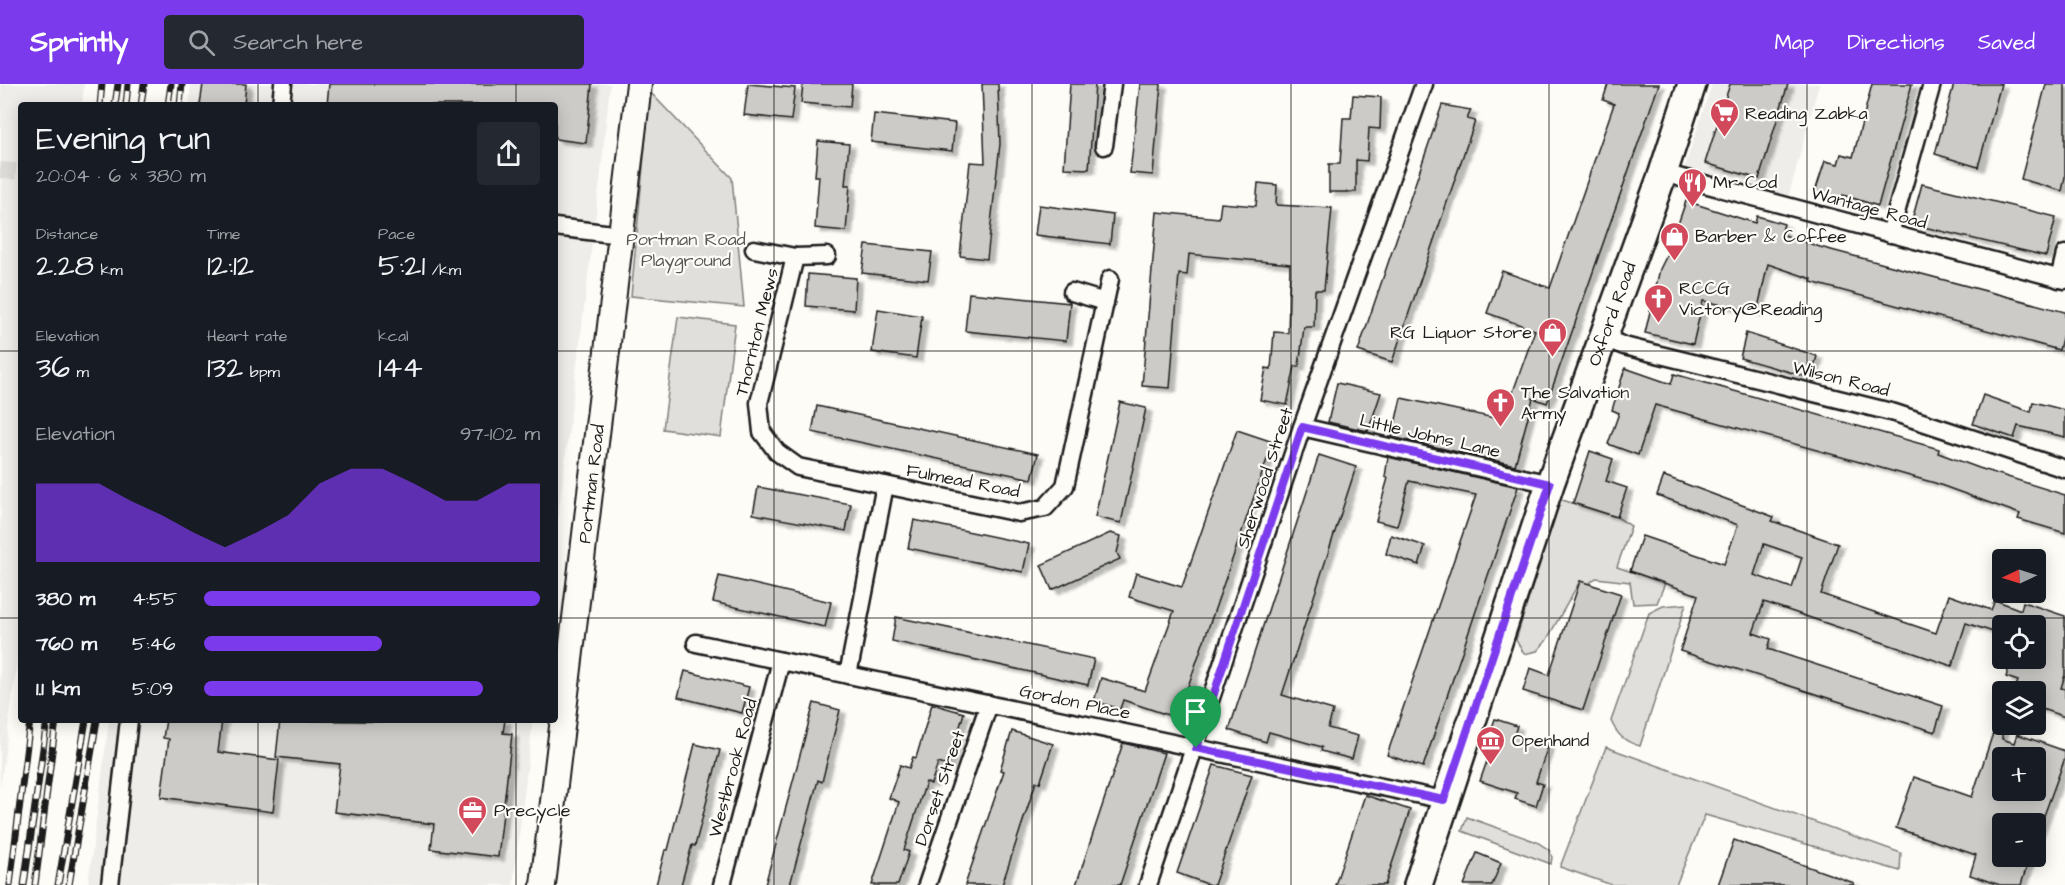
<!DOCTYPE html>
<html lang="en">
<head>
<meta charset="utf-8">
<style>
	body { margin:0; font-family:"Architects Daughter",sans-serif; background:#242831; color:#f1f3f6; height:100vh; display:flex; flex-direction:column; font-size:22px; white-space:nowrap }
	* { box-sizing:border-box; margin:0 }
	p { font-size:20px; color:#9ea1a6 }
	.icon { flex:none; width:33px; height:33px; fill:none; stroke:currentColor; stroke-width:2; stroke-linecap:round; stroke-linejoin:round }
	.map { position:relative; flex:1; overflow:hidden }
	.side { position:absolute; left:18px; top:18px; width:540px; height:621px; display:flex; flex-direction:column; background:#171b24; border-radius:6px; box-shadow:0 3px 15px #0003 }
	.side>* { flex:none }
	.needle { width:39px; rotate:266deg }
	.controls { position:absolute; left:1992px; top:465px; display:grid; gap:12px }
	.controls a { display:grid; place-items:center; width:54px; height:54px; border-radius:6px; background:#171b24; box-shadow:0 3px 15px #0003; font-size:30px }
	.pin { position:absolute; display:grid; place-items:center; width:51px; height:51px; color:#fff; margin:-62px -26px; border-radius:50% 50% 50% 0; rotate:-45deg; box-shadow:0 0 6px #0007 }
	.pin .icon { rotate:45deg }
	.round { display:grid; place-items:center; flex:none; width:63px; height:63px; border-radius:6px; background:#242831 }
	.overview { display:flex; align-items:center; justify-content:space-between; height:102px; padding:0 18px }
	h1 { font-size:33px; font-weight:600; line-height:45px }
	.metrics { display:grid; grid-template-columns:repeat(3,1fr); gap:9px; height:102px; padding:6px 18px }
	.metrics div { display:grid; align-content:center }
	.metrics b { font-size:30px; font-weight:600 }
	.metrics small { font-size:16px; font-weight:400 }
	.metrics p { font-size:16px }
	.chart { height:168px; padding:12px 18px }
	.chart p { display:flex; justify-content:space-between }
	.chart svg { width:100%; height:108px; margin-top:6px; fill:#7c3aed; opacity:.7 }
	ul { padding:0 18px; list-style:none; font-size:20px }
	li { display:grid; grid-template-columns:96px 72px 1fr; align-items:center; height:45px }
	li i { height:15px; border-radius:8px; background:#7c3aed }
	header { display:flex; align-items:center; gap:36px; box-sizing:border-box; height:84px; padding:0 30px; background:#7c3aed; color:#fff }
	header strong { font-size:28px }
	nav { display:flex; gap:33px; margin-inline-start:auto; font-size:21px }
	.search { width:420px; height:54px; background:#242831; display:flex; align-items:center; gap:15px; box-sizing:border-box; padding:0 21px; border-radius:6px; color:#9ea1a6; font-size:22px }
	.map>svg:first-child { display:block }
	.built { fill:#eeede9 }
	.green { fill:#e0dfdb; stroke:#7e7e7c; stroke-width:1.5 }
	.building { fill:#cccbc8; stroke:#1c1c1c; stroke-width:1.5; fill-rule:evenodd; filter:url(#shadow) }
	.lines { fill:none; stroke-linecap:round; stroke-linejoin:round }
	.street-tunnel { stroke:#dbdad6; stroke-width:16; stroke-dasharray:16 8; stroke-linecap:butt }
	.street-casing { stroke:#1c1c1c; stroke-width:21 }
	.secondary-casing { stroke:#1c1c1c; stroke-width:28 }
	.primary-casing { stroke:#1c1c1c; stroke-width:32 }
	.street { stroke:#fdfcf7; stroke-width:16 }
	.secondary { stroke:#fdfcf7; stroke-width:24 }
	.primary { stroke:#fdfcf7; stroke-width:27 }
	.rail-casing { stroke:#1c1c1c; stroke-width:7 }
	.rail { stroke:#fdfcf7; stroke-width:4.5; stroke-dasharray:14; stroke-linecap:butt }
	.route-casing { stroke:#fff; stroke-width:12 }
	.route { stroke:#7c3aed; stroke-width:8 }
	.grid { fill:none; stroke:#1c1c1c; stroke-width:1.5; stroke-opacity:0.55 }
	.labels { text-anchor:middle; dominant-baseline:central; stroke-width:4.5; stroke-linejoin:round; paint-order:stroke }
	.poi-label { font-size:18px; fill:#1c1c1c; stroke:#fdfcf7; text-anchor:start }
	.street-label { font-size:18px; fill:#1c1c1c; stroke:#fdfcf7 }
	.park-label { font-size:18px; fill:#575655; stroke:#fdfcf7 }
</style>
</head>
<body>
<header>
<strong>Sprintly</strong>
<div class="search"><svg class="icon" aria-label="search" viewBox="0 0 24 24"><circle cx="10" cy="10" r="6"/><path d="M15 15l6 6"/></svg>Search here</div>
<nav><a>Map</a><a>Directions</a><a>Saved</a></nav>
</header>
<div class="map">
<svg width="2065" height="801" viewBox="0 0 2065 801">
	<defs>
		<filter id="shadow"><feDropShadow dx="6" dy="4" stdDeviation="1.5" flood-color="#0004"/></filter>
	</defs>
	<rect width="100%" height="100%" fill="#fdfcf7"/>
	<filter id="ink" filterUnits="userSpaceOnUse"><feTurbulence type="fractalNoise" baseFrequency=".0167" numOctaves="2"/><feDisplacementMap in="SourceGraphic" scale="12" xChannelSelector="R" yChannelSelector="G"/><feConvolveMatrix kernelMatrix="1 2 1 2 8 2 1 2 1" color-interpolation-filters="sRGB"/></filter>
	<g filter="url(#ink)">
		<g class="built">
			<path d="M1,0H84L82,21H21V547L0,705Z"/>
			<path d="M191,0H610L601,88L555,457V21H189Z"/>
			<path d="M1712,0H1819L1787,118L1683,88Z"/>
			<path d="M109,636H533L513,801H88Z"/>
		</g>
		<g class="green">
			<path d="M650,8L732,94L744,223L631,212Z"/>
			<path d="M678,233L735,240L721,353L663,345Z"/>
			<path d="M1559,415L1617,433L1631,442L1617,483L1665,499L1657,519L1633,520L1630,498L1596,494L1588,500L1580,497L1546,557L1537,567L1524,570L1516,556Z"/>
			<path d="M1686,520L1640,662C1625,658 1617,651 1611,637L1649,529L1663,522Z"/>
			<path d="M1606,663L1901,769L1900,787L1705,731L1676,801H1612L1560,783Z"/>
			<path d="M1467,733L1537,758L1549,766L1552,773L1551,780L1462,747Z"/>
		</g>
		<g class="building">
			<path d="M203,0H246L244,21H200Z"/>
			<path d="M329,0H592L586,59L555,55V21H327Z"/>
			<path d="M748,0L795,4L791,36L744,31Z"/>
			<path d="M803,0H852L850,23L801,19Z"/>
			<path d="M982,0H998L1000,60L987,175L960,172L970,78L985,79Z"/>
			<path d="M1070,0H1095L1089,85L1064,84Z"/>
			<path d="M1140,0H1161L1153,91L1130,89Z"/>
			<path d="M1608,0H1659L1547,319L1533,314L1515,381L1392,353L1401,314L1503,336L1535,246L1487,229L1502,187L1550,204L1614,20L1603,16Z"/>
			<path d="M1730,0H1788L1759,95L1705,79Z"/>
			<path d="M1872,0H1912L1878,122L1843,111L1842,116L1815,108L1825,77L1838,80L1841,70L1853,73Z"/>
			<path d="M1954,0H2001L1978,83L1935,70Z"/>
			<path d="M2046,0H2065V93L2062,107L2021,95Z"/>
			<path d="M1353,11L1381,13L1380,45L1369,44L1367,77L1356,76V108H1329V80H1340L1343,34H1351Z"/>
			<path d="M1442,21L1471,26L1467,35L1475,37L1392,278L1358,267Z"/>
			<path d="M874,30L955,39L952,67L871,58Z"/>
			<path d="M818,57L849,60L845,101H850L846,147L815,144L819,92H815Z"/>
			<path d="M1258,99L1277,101L1276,121L1332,124L1324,206H1315L1314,243H1304L1299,282H1295L1287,321L1260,316L1266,284L1271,285L1274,248L1288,249L1290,180L1189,170L1187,191L1179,190L1170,304L1142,302L1157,128L1219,134L1221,119L1256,122Z"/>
			<path d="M1922,100L2056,133L2046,172L1911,140Z"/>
			<path d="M1686,117L1755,139L1757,132L1784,140L1781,150L1820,163L2065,228V242L2059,266L1811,198L1812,195L1768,180L1757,228L1703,217L1693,260L1645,249L1660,185L1668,169Z"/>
			<path d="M1039,121L1113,131L1110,160L1035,151Z"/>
			<path d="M866,161L932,168L928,196L862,189Z"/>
			<path d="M808,190L856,194L854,226L806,222Z"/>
			<path d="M969,209L1070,219L1066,257L965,247Z"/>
			<path d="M878,225L922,232L916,274L872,268Z"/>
			<path d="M1746,249L1817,272L1811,294L1740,274Z"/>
			<path d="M1625,284L1671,300L1674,290L1939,365L1938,369L1979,384L2065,411V449L2018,435L2020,430L1935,399L1655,321L1638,371L1608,360L1619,329L1612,326Z"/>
			<path d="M1337,299L1381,309L1368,347L1328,338Z"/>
			<path d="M1983,311L2031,328L2033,318L2065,326V353L2018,342L2014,354L1973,340Z"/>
			<path d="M1120,318L1146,324L1121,439L1095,433Z"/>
			<path d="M817,322L1038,370L1032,395L812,348Z"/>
			<path d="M1237,346L1273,358L1177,634L1123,616L1120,625L1094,617L1101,594L1145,607L1174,527L1129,513L1136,489L1182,503Z"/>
			<path d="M1590,367L1613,375L1606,397L1627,404L1617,433L1573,419Z"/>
			<path d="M1319,371L1356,383L1282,611L1333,626L1328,644L1358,652L1352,675L1321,667L1322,663L1269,648L1266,658L1229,646Z"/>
			<path d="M1388,373L1518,403L1423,683L1387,671L1476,411L1409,397L1397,442L1376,437L1388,394L1385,393Z"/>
			<path d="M1664,392L1774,433L1772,437L1838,460L1821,510L1936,549L1949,511L1991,526L1995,516L2021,526L2023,518L2065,532V591L2061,604L2065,605V633L2036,623V608H2014L2018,597L2006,593L2012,574H2036V542H2002V551L1966,539L1952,582L1764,518L1753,549L1771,555L1768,565L1943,622L1935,648L1680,567L1698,511L1630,487L1642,452L1724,480L1738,441L1657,411ZM1764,460L1802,473L1792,504L1754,491Z"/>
			<path d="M758,403L851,420L846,447L753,430Z"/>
			<path d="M914,436L1029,460L1023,488L908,464Z"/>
			<path d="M1110,449L1121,452L1117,469L1120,475L1052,506L1041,481Z"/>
			<path d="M1391,451L1425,462L1419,481L1386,470Z"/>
			<path d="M719,492L831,518L825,543L713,518Z"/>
			<path d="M1580,497L1621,510L1583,626L1523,607L1530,584L1549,591Z"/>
			<path d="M896,533L1094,575L1088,601L892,557Z"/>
			<path d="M685,587L749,603L742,629L678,613Z"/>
			<path d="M814,619L840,626L822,698L818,696L790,801H765Z"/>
			<path d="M932,620L964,629L948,682L938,679L931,700L926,698L904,766L909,768L898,801H872L899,718L889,714L900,681L909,684L913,673L916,674Z"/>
			<path d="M1999,631L2002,632V655L2014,659L2017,650L2065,667V674L2038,748H2036V740H2002V772H2030L2021,801H2000L1970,791L1976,771L1896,744L1914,693L1972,713ZM2002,674H2036V706H2002Z"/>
			<path d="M1495,635L1517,642L1514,651L1548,662L1536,698L1543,700L1536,722L1515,715L1517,709L1480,697L1494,657L1488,655Z"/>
			<path d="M166,636H222L218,668L279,676L273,728L161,713L169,655L163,654Z"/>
			<path d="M280,636L411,638V636H505L503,649L512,650L498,773L431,765L434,740L334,728L340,680L276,673Z"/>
			<path d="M1012,647L1053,660L1040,699L1036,698L1002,801H965L1004,687L1000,686Z"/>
			<path d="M1123,659L1164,669L1120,801H1076Z"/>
			<path d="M695,660L720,666L695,762L692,761L681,801H656L665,766H668Z"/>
			<path d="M1214,681L1252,691L1214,801H1210L1177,789Z"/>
			<path d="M1365,711L1410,726L1385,801H1335Z"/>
			<path d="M1734,756L1854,799L1853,801H1718Z"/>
			<path d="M1477,769L1501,779L1492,801H1464Z"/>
		</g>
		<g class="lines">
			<path class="street-tunnel" d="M0,86L21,88"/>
			<defs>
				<g id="street">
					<path d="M281,21L283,0"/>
					<path d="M1104,62L1112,0"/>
					<path d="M1663,89L2065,196"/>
					<path d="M555,143L621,151"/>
					<path d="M1890,150L1932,0"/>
					<path d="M754,165L795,173L827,172"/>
					<path d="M795,173L759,319L762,348L777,368L798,383L885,401"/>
					<path d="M2059,195L2065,170"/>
					<path d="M1072,208L1105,218"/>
					<path d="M1604,254L1624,262L1895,329L2065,385"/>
					<path d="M1302,343L1550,400"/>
					<path d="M696,559L1444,716"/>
					<path d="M848,591L885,401L1019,429L1045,424L1065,402L1110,195"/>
					<path d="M110,801L129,636"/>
					<path d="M722,801L781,577"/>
					<path d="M927,801L989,620"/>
					<path d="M1148,801L1302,343L1424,0"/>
				</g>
				<g id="secondary">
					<path id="s1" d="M543,801L639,0"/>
				</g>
				<g id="primary">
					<path id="s2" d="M1418,801L1550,400L1663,89L1692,0"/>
				</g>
			</defs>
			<use href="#street" class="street-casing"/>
			<use href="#secondary" class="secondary-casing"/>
			<use href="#primary" class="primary-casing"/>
			<use href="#street" class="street"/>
			<use href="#secondary" class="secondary"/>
			<use href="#primary" class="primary"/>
			<defs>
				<g id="rail">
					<path d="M100,21L102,0"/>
					<path d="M115,21L118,0"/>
					<path d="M126,21L128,0"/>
					<path d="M141,21L144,0"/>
					<path d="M168,21L171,0"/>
					<path d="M180,21L182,0"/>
					<path d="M10,801L30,636"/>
					<path d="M24,801L47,636"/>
					<path d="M35,801L56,636"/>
					<path d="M58,801L86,636"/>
					<path d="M69,801L97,636"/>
				</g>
			</defs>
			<use href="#rail" class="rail-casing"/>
			<use href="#rail" class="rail"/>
		</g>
	</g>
	<g class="lines" filter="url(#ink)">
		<defs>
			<path id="route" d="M1302,343L1550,400L1444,716L1196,664Z"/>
		</defs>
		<use href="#route" class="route-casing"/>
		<use href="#route" class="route"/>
	</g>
	<path class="grid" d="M258,0V21M516,0V21M774,0V801M1032,0V801M1291,0V801M1549,0V801M1807,0V801M0,267H21M555,267H2065M0,534H21M555,534H2065M258,636V801M516,636V801"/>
	<defs>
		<symbol id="supermarket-pin" viewBox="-11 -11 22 30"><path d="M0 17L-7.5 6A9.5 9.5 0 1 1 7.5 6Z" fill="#d1495b" stroke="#fdfcf7"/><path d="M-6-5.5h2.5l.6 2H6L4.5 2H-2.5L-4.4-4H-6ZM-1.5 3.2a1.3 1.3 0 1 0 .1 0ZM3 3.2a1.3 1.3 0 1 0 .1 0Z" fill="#fff"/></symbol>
		<symbol id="restaurant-pin" viewBox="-11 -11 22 30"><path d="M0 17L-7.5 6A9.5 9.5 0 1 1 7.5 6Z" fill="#d1495b" stroke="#fdfcf7"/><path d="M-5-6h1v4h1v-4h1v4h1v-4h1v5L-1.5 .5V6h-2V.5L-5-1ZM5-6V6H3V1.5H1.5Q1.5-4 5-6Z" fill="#fff"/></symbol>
		<symbol id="shop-pin" viewBox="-11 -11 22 30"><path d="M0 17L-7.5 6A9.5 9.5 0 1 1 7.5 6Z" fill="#d1495b" stroke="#fdfcf7"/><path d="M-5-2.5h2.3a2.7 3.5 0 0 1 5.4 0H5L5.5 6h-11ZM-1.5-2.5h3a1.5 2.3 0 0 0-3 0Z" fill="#fff"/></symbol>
		<symbol id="church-pin" viewBox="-11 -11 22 30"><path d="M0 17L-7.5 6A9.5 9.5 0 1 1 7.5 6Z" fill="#d1495b" stroke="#fdfcf7"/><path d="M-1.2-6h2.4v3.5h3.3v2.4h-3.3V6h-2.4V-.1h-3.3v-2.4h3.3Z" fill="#fff"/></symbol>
		<symbol id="museum-pin" viewBox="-11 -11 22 30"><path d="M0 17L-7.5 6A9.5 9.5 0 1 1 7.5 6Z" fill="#d1495b" stroke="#fdfcf7"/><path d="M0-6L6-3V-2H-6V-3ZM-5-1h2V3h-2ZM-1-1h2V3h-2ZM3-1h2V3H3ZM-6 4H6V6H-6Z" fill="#fff"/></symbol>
		<symbol id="office-pin" viewBox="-11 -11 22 30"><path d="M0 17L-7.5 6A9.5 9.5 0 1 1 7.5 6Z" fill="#d1495b" stroke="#fdfcf7"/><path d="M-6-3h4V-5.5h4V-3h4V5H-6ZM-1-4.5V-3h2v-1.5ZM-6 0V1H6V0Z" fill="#fff"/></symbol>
	</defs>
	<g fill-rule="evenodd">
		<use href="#supermarket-pin" x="1708" y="12" width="33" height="45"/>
		<use href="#restaurant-pin" x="1676" y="82" width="33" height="45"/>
		<use href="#shop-pin" x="1658" y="136" width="33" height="45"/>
		<use href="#church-pin" x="1642" y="198" width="33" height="45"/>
		<use href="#shop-pin" x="1536" y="232" width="33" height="45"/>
		<use href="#church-pin" x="1484" y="302" width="33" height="45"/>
		<use href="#museum-pin" x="1474" y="640" width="33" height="45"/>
		<use href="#office-pin" x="456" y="710" width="33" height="45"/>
	</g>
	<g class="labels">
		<g class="poi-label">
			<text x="1745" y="29">Reading Zabka</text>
			<text x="1713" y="98">Mr Cod</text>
			<text x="1695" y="152">Barber &amp; Coffee</text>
			<text x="1679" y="204">RCCG<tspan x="1679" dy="21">Victory@Reading</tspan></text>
			<text x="1532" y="248" text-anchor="end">RG Liquor Store</text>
			<text x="1521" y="308">The Salvation<tspan x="1521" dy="21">Army</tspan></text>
			<text x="1512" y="656">Openhand</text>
			<text x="494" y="726">Precycle</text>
		</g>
		<g class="street-label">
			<text transform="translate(1869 124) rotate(15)">Wantage Road</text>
			<text stroke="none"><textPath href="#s2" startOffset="603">Oxford Road</textPath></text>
			<text transform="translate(757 248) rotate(-76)">Thornton Mews</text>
			<text transform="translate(1841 295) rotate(14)">Wilson Road</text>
			<text transform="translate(1430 352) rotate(13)">Little Johns Lane</text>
			<text transform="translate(1265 394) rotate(-72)">Sherwood Street</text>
			<text transform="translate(963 397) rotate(11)">Fulmead Road</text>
			<text stroke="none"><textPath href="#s1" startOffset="404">Portman Road</textPath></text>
			<text transform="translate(1075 618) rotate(12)">Gordon Place</text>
			<text transform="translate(733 684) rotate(-75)">Westbrook Road</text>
			<text transform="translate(940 704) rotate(-71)">Dorset Street</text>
		</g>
		<g class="park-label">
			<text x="686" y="155">Portman Road<tspan x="686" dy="21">Playground</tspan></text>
		</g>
	</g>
</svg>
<div class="controls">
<a><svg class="needle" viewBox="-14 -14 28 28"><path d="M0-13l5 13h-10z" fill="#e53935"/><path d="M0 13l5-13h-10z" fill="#9ea1a6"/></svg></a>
<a><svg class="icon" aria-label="locate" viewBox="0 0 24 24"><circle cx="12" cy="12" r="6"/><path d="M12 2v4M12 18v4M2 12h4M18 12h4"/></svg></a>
<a><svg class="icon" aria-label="layers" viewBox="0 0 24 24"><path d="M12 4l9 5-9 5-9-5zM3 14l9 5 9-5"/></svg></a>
<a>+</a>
<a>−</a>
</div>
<div class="pin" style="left:1196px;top:664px;background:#1e9e55"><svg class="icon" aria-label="arrive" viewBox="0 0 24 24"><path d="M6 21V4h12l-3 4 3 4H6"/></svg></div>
<section class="side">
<div class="overview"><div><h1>Evening run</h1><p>20:04 · 6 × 380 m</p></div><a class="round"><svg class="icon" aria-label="share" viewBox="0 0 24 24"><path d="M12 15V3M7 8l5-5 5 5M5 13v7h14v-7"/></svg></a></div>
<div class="metrics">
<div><p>Distance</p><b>2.28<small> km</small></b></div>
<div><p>Time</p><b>12:12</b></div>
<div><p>Pace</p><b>5:21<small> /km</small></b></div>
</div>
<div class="metrics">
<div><p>Elevation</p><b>36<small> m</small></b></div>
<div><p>Heart rate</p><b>132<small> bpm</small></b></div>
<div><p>kcal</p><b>144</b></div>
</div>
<div class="chart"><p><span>Elevation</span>97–102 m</p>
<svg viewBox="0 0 160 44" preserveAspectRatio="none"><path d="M0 44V12L10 12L20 12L30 19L40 25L50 32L60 38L70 32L80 25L90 12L100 6L110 6L120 12L130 19L140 19L150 12L160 12V44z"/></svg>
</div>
<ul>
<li><b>380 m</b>4:55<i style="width:100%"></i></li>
<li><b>760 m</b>5:46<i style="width:53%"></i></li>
<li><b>1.1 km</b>5:09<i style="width:83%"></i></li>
</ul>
</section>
</div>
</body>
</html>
